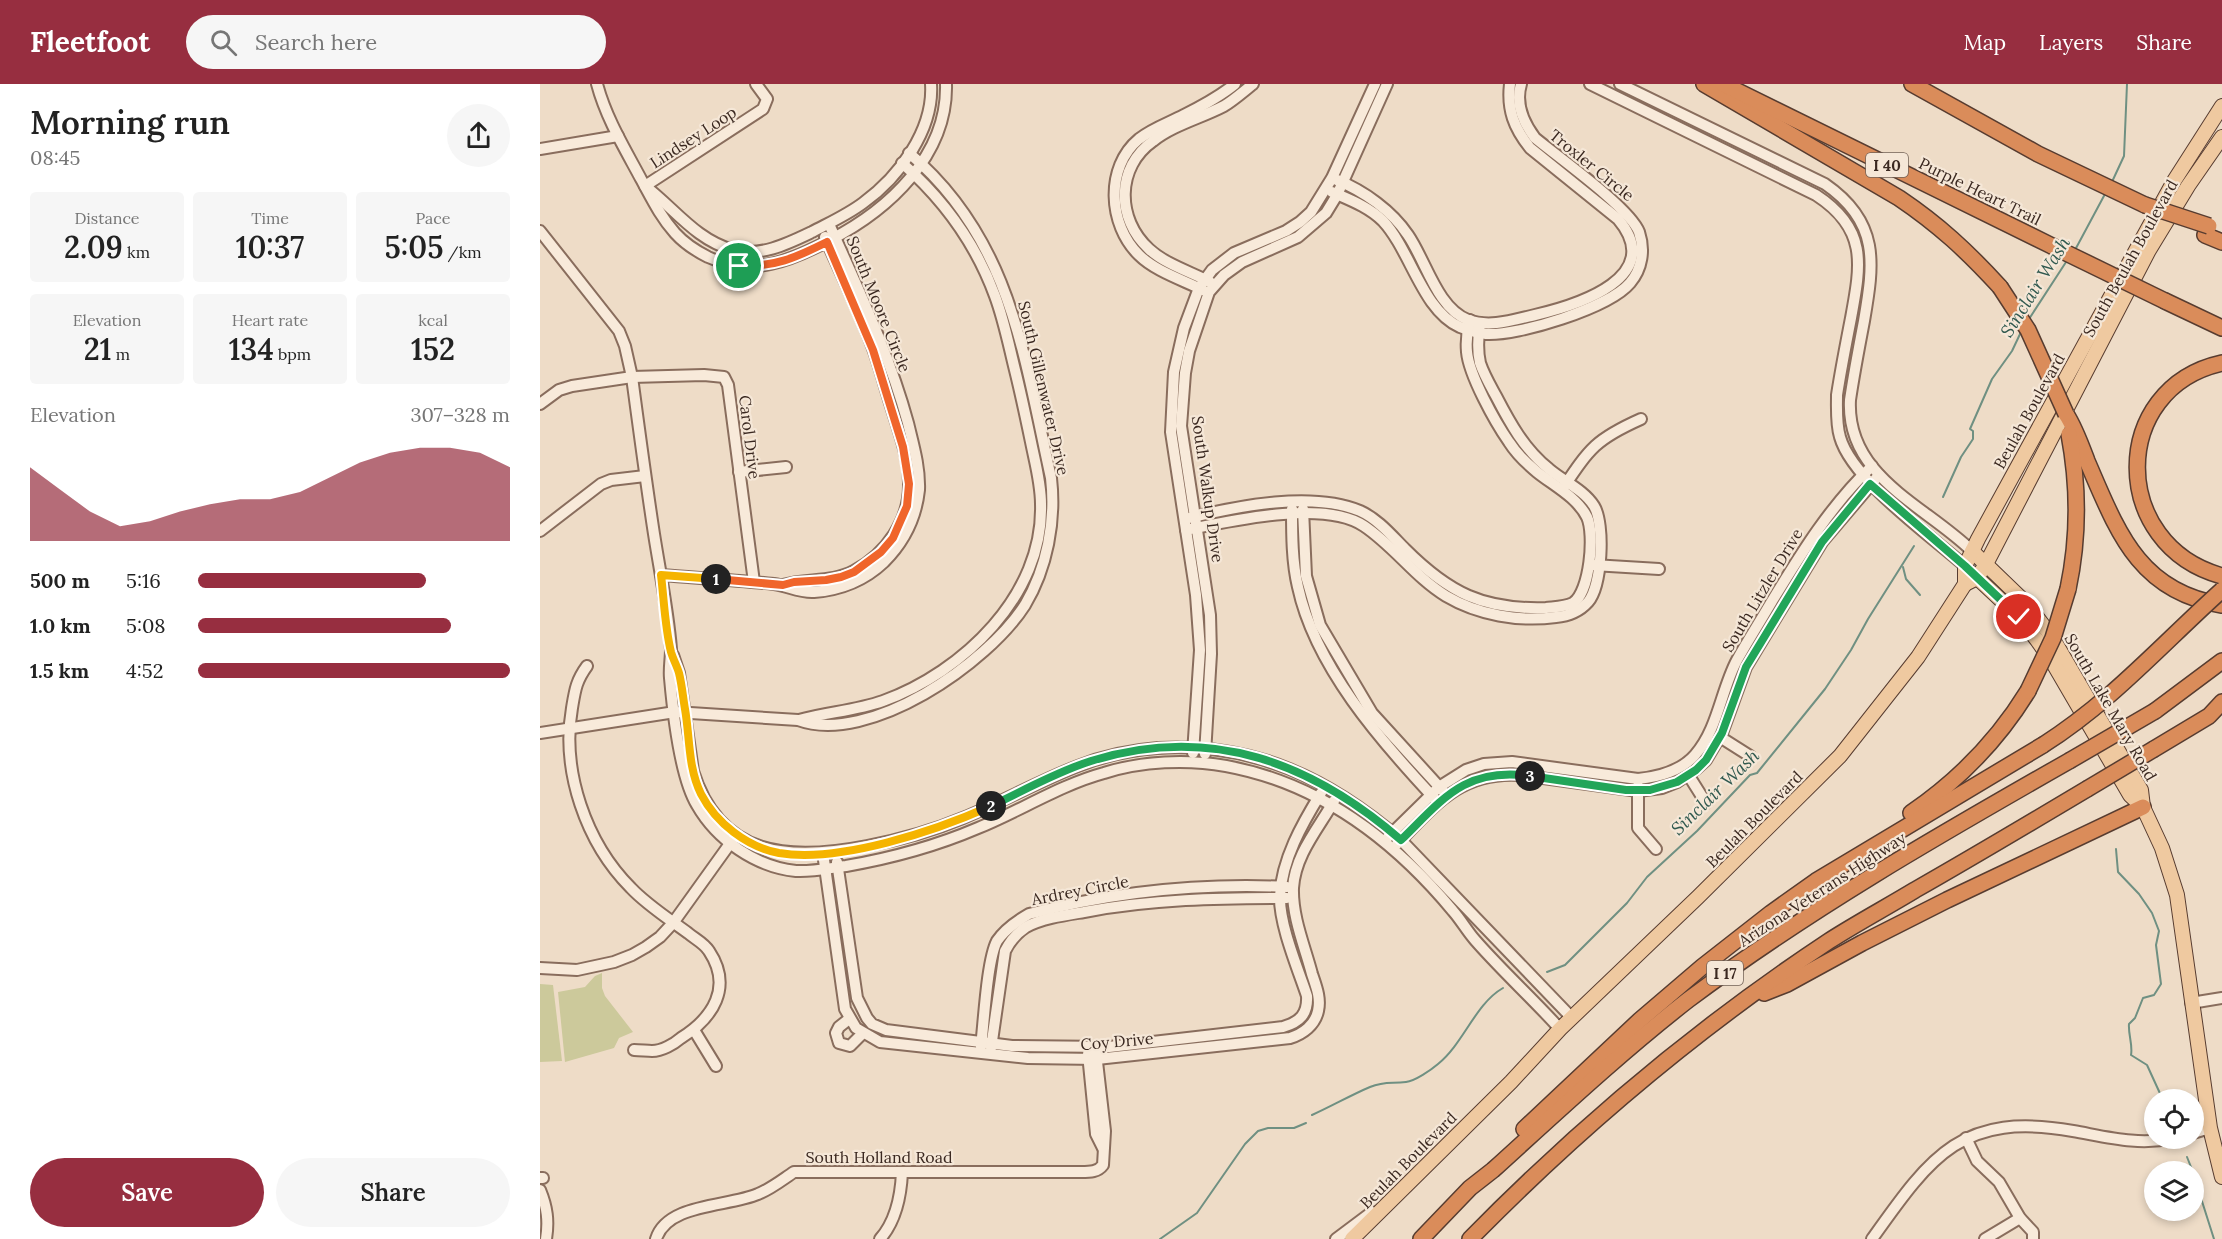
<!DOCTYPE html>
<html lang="en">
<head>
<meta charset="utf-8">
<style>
	body { margin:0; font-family:Lora,serif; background:#f6f6f6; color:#222; height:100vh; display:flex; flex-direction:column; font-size:22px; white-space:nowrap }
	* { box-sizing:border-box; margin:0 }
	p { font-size:20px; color:#767676 }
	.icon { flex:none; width:33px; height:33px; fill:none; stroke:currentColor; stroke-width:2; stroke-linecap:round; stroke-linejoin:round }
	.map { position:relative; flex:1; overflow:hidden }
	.details { display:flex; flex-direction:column; background:#fff; width:540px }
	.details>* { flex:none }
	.tools { position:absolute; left:1604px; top:1005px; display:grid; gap:12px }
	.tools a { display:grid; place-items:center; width:60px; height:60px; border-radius:50%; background:#fff; box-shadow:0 3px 9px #0003; font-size:30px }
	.pin { position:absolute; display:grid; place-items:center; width:51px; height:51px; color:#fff; margin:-26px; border:3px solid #fff; border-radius:50%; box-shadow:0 2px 6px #0007 }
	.km { position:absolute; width:30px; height:30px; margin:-15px; border-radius:50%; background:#222; color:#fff; font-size:16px; line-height:30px; text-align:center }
	.round { display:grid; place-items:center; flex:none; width:63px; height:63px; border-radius:32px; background:#f6f6f6 }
	.head { display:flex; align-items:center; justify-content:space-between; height:102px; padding:0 30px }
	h1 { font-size:33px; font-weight:600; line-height:45px }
	.stats { display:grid; grid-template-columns:repeat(3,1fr); gap:9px; height:102px; padding:6px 30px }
	.stats div { display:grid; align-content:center; border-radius:6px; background:#f6f6f6; text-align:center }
	.stats b { font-size:30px; font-weight:600 }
	.stats small { font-size:16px; font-weight:400 }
	.stats p { font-size:16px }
	.chart { height:168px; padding:12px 30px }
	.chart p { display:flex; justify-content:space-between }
	.chart svg { width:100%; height:108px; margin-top:6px; fill:#972e40; opacity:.7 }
	.cta { display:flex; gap:12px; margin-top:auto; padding:12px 30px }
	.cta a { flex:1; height:69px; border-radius:36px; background:#972e40; color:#fff; font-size:24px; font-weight:600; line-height:69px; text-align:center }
	.cta a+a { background:#f6f6f6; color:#222 }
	ul { padding:0 30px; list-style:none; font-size:20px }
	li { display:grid; grid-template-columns:96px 72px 1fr; align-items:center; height:45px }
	li i { height:15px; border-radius:8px; background:#972e40 }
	header { display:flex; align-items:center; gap:36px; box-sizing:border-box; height:84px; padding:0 30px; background:#972e40; color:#fff }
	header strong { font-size:28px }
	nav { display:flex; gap:33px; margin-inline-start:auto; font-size:21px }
	.search { width:420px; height:54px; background:#f6f6f6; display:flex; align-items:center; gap:15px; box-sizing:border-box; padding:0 21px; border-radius:33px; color:#767676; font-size:22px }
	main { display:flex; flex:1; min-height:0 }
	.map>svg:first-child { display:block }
	.green { fill:#ccc99b }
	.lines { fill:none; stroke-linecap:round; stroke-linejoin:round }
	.stream { stroke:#6f9082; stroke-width:2 }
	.minor-casing { stroke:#896d5d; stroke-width:14 }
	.major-casing { stroke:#573c30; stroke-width:16 }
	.highway-casing { stroke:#573c30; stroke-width:18 }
	.minor { stroke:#f8eada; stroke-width:10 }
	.major { stroke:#efc9a0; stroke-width:14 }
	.highway { stroke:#da8c5a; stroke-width:15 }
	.highway-bridge-casing { stroke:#573c30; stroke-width:18; stroke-linecap:butt }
	.highway-bridge { stroke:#da8c5a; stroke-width:15 }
	.split-1-casing { stroke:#fff; stroke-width:12 }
	.split-2-casing { stroke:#fff; stroke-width:12 }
	.split-3-casing { stroke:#fff; stroke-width:12 }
	.split-4-casing { stroke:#fff; stroke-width:12 }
	.split-1 { stroke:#f0652b; stroke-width:8 }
	.split-2 { stroke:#f5b400; stroke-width:8 }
	.split-3 { stroke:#22a559; stroke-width:8 }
	.split-4 { stroke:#22a559; stroke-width:8 }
	.labels { text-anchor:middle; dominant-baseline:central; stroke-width:4.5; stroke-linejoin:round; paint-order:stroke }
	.shield { fill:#f5e7d7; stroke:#726157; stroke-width:1.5 }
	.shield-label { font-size:15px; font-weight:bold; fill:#3a2820 }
	.street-label { font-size:16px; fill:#3a2820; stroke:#f5e7d7 }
	.water-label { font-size:18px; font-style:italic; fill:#30594f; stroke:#f5e7d7 }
</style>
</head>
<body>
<header>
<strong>Fleetfoot</strong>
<div class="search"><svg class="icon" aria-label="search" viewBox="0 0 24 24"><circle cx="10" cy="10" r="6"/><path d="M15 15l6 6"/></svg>Search here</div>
<nav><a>Map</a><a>Layers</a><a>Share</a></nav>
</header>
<main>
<section class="details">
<div class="head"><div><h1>Morning run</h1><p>08:45</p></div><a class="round"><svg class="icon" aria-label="share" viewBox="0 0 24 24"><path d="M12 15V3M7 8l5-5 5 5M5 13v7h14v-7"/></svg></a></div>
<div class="stats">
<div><p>Distance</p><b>2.09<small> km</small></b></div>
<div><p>Time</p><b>10:37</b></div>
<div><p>Pace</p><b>5:05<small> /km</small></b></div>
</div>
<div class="stats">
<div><p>Elevation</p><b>21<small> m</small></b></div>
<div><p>Heart rate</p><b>134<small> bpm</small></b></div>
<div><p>kcal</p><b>152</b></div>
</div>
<div class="chart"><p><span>Elevation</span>307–328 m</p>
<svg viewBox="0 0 160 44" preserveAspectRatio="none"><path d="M0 44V14L10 23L20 32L30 38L40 36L50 32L60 29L70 27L80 27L90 24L100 18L110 12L120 8L130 6L140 6L150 8L160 14V44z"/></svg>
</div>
<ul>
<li><b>500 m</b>5:16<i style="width:73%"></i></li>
<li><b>1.0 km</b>5:08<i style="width:81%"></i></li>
<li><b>1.5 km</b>4:52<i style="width:100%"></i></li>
</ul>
<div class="cta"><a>Save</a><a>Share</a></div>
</section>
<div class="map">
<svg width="1682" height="1155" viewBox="0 0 1682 1155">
	<rect width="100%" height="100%" fill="#eedcc7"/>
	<g class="green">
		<path d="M62,889V904L65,912L93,948L79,954L74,964L25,978L18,908L45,903L55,892Z"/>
		<path d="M0,900L13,901L22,977L0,978Z"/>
	</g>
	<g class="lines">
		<g class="stream">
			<path d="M1571,100L1584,72L1587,0"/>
			<path d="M1535,166L1565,110"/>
			<path d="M1489,235L1528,175"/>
			<path d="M1403,413L1421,373L1433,355V347L1430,345L1452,295L1472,267L1481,248"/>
			<path d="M1363,483L1366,495L1380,511"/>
			<path d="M1576,765L1578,788L1599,810L1612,829L1619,847L1616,861L1621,900L1614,911L1603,914L1595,934L1589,940C1588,950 1593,961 1591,971L1607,981L1623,1016"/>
			<path d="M1007,888L1025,881L1087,819L1107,793L1157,747L1210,691L1217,689L1285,605L1311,566L1328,535L1374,462"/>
			<path d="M772,1031C792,1022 811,1011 830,1003C845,997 852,1000 866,998C875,997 891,986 898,980C924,959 935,920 963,904"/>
			<path d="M1647,1073L1653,1088"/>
			<path d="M1653,1089L1674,1155"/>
			<path d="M620,1155L657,1129L705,1060L718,1047L728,1044H754L766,1039"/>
		</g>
		<defs>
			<g id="minor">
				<path d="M57,0C66,34 85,65 101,95C112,115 120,132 135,149C144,159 156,167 168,173C212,193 251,177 290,156C348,126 408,72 406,0"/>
				<path d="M216,0L227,15L223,25L105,102C134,124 156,156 193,166C221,173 247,160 272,148C289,139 307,131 323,119C359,93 394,46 391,0"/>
				<path d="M1050,0L1276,111C1328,145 1321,180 1311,234C1306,260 1301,285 1297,311C1297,325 1296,340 1300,353C1312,396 1391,452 1425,482"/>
				<path d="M1080,0L1285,100C1340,138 1334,179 1324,237C1319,263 1314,289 1310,316C1306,393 1385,421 1432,467"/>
				<path d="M0,65L78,52"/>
				<path d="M797,96C824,107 852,127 868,151C886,177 897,224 928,236C950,244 973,236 995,231C1038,221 1127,193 1078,135L990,64C974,44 967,26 970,0"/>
				<path d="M792,108C810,116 829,123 843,137C871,167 882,226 920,243C928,246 937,249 946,250C978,252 1069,224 1090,199C1102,185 1105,166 1099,148C1090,124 1018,73 995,54C983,38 975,20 981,0"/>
				<path d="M0,147L79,247L85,262L92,293C99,345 106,398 114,450C120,488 128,527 131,565C131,575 129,585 130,594C133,628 140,693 157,721C177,756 216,783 256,787C272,788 290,784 306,782C352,774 396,762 438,744C480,727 520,701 564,689C602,677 647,675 686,682C779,699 854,756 913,827C921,836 927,847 935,856C962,887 993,915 1020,945"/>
				<path d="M670,198C651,188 625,180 609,165C576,135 576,83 613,57C633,41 661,34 684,22C694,16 704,7 713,0"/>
				<path d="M663,206C643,196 615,187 599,171C568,141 565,83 599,55C613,44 629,39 644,31C662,22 679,13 695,0"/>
				<path d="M0,320L19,306L32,302L92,293L164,291L184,293L188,301L214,498"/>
				<path d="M199,388L246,383"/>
				<path d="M1023,404C1050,364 1056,355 1101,335"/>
				<path d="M752,425C752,450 752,478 758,503C775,582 840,656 894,714"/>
				<path d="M763,425L766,492L780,541L832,629L903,707"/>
				<path d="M649,434C698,422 772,407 820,427C838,435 852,452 865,465C909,509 943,526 1006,524C1015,523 1025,523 1033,519C1050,508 1055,450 1047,433C1037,413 1013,401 997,388C986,379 976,369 969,358C955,338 929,291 927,268C926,257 927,247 930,236"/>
				<path d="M646,446C690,437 784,415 824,442C854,462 875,493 906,512C938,531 979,538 1016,533C1028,532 1039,528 1048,518C1062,502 1065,440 1054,422C1044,406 1023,397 1009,385C984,365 970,339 956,312C950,301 944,291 940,279C937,266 938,252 940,239"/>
				<path d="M0,447L61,400L71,396L105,392"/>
				<path d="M1053,481L1119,485"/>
				<path d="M121,491C158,494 196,496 234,500C248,502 260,509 274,508C300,506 325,496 344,478C364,458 376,434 379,406C380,383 373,360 368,339C349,269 318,205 289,140"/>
				<path d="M243,501C266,494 292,499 314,487C346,470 370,436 369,399C369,374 360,351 353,328C346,307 341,287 334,267C320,228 301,190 285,153"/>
				<path d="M133,571L139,589L153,687C180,774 250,777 327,762C359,756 392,747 423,734C462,718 499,697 538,682C563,672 591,666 618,664C715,658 790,695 861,756L1032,934"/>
				<path d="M47,582C36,597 35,606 32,624C21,687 46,759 91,804C107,821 129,835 148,849C155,855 164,859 169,867C193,903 173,934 141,954C134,960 122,967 112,967C107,967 100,966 94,966"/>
				<path d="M259,636C286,628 315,627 343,617C423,588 504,511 501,420C501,399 495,378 491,358C486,334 481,310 475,286C469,262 464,236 455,212C436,160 403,115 362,79"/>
				<path d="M0,649L135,628L258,636C329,662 448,579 485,521C507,484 516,437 511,394C484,272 471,155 369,69"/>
				<path d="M1180,653L1210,672"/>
				<path d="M653,669L660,566L656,511L631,348L634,288L644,244L659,204L672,186L694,169L746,147L760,138L771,128L792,94L835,0"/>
				<path d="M665,670L671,570L670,531L641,342L645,289L649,267L669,208L684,191L702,178L758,153L786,129L797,111L847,0"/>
				<path d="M1149,692L1166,719"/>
				<path d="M1098,702V744L1116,765"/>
				<path d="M848,753L899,703L926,686L944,680L972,678L1098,695C1118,693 1141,687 1155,671C1178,645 1181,606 1197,576C1208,556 1221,536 1232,517C1262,468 1291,421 1332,382"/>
				<path d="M857,760C895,721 921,687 980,691L1098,707L1122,704L1137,698L1156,685L1166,676L1182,649L1206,583L1282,458L1339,391"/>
				<path d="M283,769L305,925L316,944L340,958L488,974L557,975L750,954C763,950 775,941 778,927C781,914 776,902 772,890C765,863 752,833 753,804C755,771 778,745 794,717"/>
				<path d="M297,778L317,914L327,934L332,940L346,946L472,962L569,963L743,943C760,938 768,930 767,912C758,885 739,840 740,812C742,775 762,740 781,709"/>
				<path d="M0,884L37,886L74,878L92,871L106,863L120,853L133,839L194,754"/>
				<path d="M1651,919L1682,914"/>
				<path d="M309,935L299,943L296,949L299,959L310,962L323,949"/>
				<path d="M154,946L176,982"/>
				<path d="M441,963C444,938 447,876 457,857C465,845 477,837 489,830C573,808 661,799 747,803"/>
				<path d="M451,964L465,867C470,857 477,849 486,843C503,834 526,831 544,828C612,815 679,814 747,814"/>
				<path d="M548,970L556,1050L563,1064"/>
				<path d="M1653,1049L1670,1044"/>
				<path d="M1426,1054L1437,1077L1459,1098L1480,1134L1493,1148V1155"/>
				<path d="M0,1094H3"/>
				<path d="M0,1106C7,1123 9,1137 6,1155"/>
				<path d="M116,1155C127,1119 188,1123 218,1110C231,1105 242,1096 254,1088H541C550,1088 558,1088 563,1081L565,1047L556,969"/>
				<path d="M340,1155C356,1137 361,1111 362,1088"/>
				<path d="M796,1155L832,1128"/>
				<path d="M1332,1155C1391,1072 1422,1027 1533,1047C1567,1053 1599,1062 1633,1054"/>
				<path d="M1445,1155L1480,1134"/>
			</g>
			<g id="major">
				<path d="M1432,467L1487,520L1512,553L1601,706L1603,723L1622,764L1637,811L1670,1044L1682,1093"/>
				<path d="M1432,489L1479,533L1497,556L1513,579L1590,711L1603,723"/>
				<path d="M1425,500L1437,494L1446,480L1609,166L1648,102L1682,53"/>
				<path d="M812,1155L971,998L1020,945L1158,813L1300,672L1378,573L1425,500V482L1438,455L1634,97L1682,22"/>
			</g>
			<g id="highway">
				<path d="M1164,0L1359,114C1399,141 1427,167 1460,203"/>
				<path d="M1183,0L1512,162"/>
				<path d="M1372,0L1498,70L1605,121"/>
				<path d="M1665,151L1682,158"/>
				<path d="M1625,217L1682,244"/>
				<path d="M1682,279C1569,304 1569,461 1682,492"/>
				<path d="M1526,330C1535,344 1541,361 1547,377C1577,446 1598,508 1682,521"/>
				<path d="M1528,505C1539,453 1539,403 1529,350"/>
				<path d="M1615,627L1682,577"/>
				<path d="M1614,665L1669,632L1682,618"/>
				<path d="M1371,729C1419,696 1458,656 1488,607"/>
				<path d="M1224,909L1247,900L1322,859L1407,816L1603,723"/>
				<path d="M984,1045L1100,936L1162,883L1231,829L1276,797L1503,661"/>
				<path d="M881,1155L930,1104L953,1086C1017,1028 1080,969 1148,916C1268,826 1399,751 1529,677"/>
				<path d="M930,1155C1039,1044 1159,943 1289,857C1317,839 1347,823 1375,806C1433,773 1490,739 1547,705"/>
			</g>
		</defs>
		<use href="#minor" class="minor-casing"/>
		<use href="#major" class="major-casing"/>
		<use href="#highway" class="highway-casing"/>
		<use href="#minor" class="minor"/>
		<use href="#major" class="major"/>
		<use href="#highway" class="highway"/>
		<defs>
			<g id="highway-bridge">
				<path d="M1605,121L1669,142"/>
				<path d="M1512,162L1625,217"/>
				<path d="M1460,203L1488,246L1526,330"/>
				<path d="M1488,607L1513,554L1528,505"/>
				<path d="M1503,661C1571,618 1623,559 1682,506"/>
				<path d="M1529,677L1615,627"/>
				<path d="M1547,705L1614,665"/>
			</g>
		</defs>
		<use href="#highway-bridge" class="highway-bridge-casing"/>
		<use href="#highway-bridge" class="highway-bridge"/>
	</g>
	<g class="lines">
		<defs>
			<path id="split-1" d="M176,495L243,501L254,498L286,496L301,493L314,488L341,468L353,454L367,422L369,400L363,363L333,266L287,158C255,174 235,183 199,182"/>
			<path id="split-2" d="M176,495L121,491C124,516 125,544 131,568C133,575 137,582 139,589C142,601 143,614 145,625C150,654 148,684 161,710C176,739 207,763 239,769C300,779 395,747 451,722"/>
			<path id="split-3" d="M451,722C483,707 516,688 551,677C670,640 771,678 861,756C903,715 925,683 990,692"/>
			<path id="split-4" d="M990,692L1086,706H1110L1137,698L1156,686L1166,676L1182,649L1206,583L1282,458L1330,400L1425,482L1479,533"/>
		</defs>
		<use href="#split-1" class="split-1-casing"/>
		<use href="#split-2" class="split-2-casing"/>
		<use href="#split-3" class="split-3-casing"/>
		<use href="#split-4" class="split-4-casing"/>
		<use href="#split-1" class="split-1"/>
		<use href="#split-2" class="split-2"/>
		<use href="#split-3" class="split-3"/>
		<use href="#split-4" class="split-4"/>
	</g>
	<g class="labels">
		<g class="shield">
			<rect x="1326" y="69" width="42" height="24" rx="4.5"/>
			<rect x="1167" y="877" width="36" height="24" rx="4.5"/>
		</g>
		<g class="shield-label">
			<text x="1347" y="81">I 40</text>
			<text x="1185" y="889">I 17</text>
		</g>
		<g class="street-label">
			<text transform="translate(153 53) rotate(-33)">Lindsey Loop</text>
			<text transform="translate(1052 81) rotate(39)">Troxler Circle</text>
			<text transform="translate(1440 107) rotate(26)">Purple Heart Trail</text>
			<text transform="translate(1590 174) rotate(-61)">South Beulah Boulevard</text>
			<text transform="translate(339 220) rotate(68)">South Moore Circle</text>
			<text transform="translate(504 304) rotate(77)">South Gillenwater Drive</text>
			<text transform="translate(1489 327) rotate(-61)">Beulah Boulevard</text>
			<text transform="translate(210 353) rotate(83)">Carol Drive</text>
			<text transform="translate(668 405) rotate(82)">South Walkup Drive</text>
			<text transform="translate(1222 506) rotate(-59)">South Litzler Drive</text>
			<text transform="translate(1571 623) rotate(60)">South Lake Mary Road</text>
			<text transform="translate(1214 735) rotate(-45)">Beulah Boulevard</text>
			<text transform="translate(1282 805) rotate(-33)">Arizona Veterans Highway</text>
			<text transform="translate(540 806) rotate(-11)">Ardrey Circle</text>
			<text transform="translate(577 957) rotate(-5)">Coy Drive</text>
			<text x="339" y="1073">South Holland Road</text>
			<text transform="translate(868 1076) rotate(-45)">Beulah Boulevard</text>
		</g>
		<g class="water-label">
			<text transform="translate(1495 203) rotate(-58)">Sinclair Wash</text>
			<text transform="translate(1175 708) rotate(-44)">Sinclair Wash</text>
		</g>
	</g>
</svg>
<div class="tools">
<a><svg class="icon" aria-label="locate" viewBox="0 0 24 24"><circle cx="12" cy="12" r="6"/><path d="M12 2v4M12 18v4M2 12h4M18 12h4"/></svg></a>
<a><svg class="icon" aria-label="layers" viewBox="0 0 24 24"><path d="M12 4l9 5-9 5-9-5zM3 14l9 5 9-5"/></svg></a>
</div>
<div class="pin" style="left:199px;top:182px;background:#1e9e55"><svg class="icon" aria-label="arrive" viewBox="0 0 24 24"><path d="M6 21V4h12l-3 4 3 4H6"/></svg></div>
<div class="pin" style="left:1479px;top:533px;background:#d93025"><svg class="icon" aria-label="check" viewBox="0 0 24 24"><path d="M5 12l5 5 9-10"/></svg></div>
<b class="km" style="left:176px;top:495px">1</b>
<b class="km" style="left:451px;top:722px">2</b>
<b class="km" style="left:990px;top:692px">3</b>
</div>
</main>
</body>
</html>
